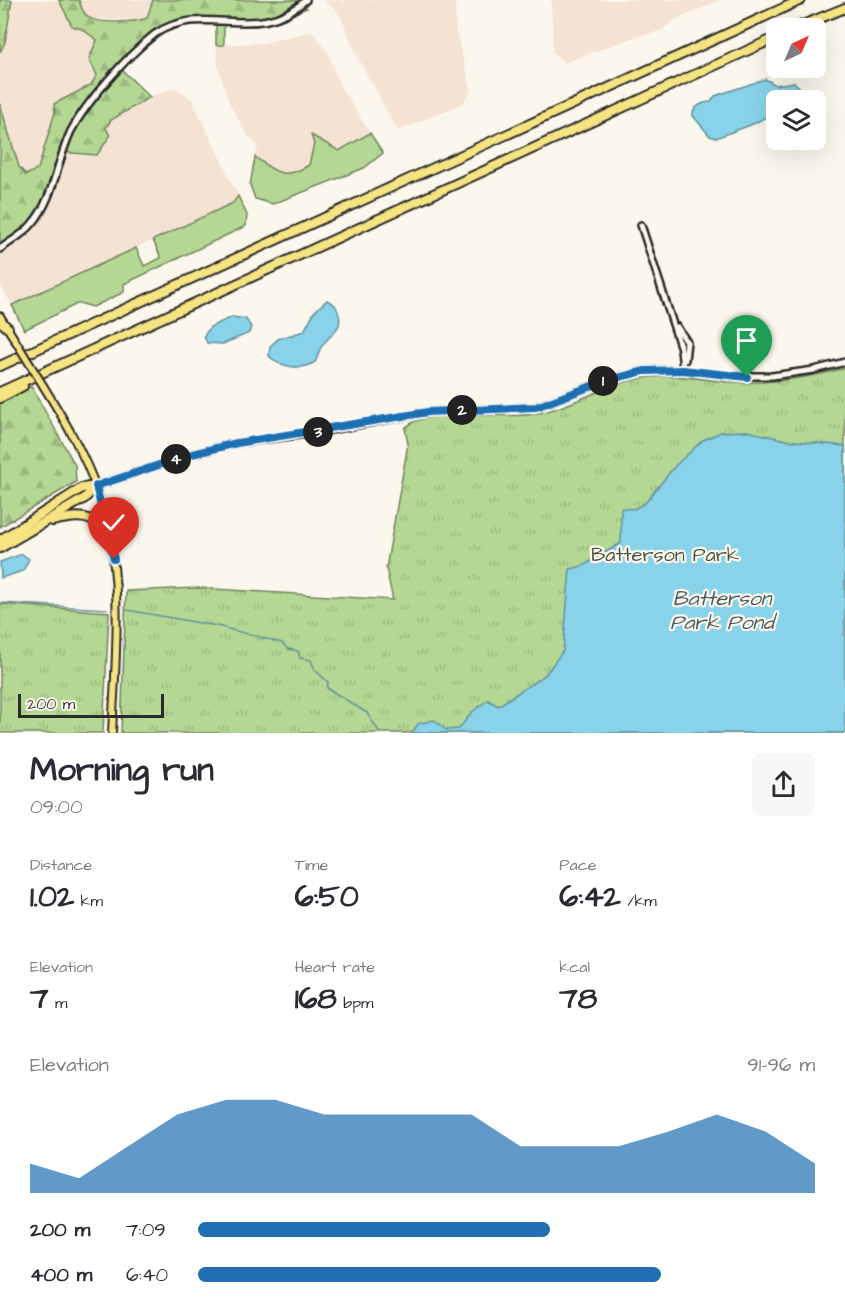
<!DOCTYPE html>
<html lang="en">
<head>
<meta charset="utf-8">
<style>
	body { margin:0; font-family:"Architects Daughter",sans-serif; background:#f7f7f7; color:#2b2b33; height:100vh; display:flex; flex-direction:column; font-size:22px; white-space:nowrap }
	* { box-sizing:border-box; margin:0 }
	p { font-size:20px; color:#7c7c81 }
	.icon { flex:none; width:33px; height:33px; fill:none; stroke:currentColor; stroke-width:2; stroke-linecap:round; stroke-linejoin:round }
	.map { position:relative; height:733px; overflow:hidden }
	.panel { display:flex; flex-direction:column; background:#fff; flex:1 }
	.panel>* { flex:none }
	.needle { width:39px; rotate:44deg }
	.buttons { position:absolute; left:766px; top:18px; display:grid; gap:12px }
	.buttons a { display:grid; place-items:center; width:60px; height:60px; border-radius:9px; background:#fff; box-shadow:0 6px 24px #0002; font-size:30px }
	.scale { position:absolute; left:18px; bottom:15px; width:146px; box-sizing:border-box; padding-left:6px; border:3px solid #2b2b2b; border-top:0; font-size:16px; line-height:21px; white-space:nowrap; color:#2b2b2b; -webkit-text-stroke:4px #fbf7ec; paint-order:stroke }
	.pin { position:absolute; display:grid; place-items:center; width:51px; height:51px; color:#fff; margin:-62px -26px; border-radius:50% 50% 50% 0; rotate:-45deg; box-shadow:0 0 6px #0007 }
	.pin .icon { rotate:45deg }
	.km { position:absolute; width:30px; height:30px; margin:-15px; border-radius:50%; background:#222; color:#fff; font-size:16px; line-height:30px; text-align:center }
	.round { display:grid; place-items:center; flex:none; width:63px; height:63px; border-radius:9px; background:#f7f7f7 }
	.summary { display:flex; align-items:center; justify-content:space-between; height:102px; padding:0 30px }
	h1 { font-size:33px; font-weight:800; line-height:45px }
	.figures { display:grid; grid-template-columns:repeat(3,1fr); gap:9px; height:102px; padding:6px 30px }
	.figures div { display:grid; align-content:center }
	.figures b { font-size:30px; font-weight:800 }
	.figures small { font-size:16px; font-weight:400 }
	.figures p { font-size:16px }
	.chart { height:168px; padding:12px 30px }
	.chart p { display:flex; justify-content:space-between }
	.chart svg { width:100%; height:108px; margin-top:6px; fill:#1f6fb2; opacity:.7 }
	ul { padding:0 30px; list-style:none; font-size:20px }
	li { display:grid; grid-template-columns:96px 72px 1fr; align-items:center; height:45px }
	li i { height:15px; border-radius:8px; background:#1f6fb2 }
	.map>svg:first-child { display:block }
	.built { fill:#f4e2d3 }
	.grass { fill:#b4d893; stroke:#70825f; stroke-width:1.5 }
	.forest { fill:url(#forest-firs); stroke:#70825f; stroke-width:1.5 }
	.park { fill:url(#park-tufts); stroke:#70825f; stroke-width:1.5 }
	.water { fill:#88d3e9; stroke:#63909d; stroke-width:1.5 }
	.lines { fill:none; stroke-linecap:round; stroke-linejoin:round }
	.stream { stroke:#63909d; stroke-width:1.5 }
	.minor-casing { stroke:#2b2b2b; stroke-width:10 }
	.major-casing { stroke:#2b2b2b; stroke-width:10 }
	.highway-casing { stroke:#2b2b2b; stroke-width:12 }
	.minor { stroke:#fbf7ec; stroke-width:5 }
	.major { stroke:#f6e381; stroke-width:6 }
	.highway { stroke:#f6e381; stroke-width:8 }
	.major-bridge-casing { stroke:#2b2b2b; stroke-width:10; stroke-linecap:butt }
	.major-bridge { stroke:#f6e381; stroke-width:6 }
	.route-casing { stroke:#fff; stroke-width:12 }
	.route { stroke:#1f6fb2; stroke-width:8 }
	.labels { text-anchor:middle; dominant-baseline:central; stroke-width:4.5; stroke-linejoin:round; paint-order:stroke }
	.park-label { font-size:20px; fill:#4d5645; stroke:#fbf7ec }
	.water-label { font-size:21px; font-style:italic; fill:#475d64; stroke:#fbf7ec }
</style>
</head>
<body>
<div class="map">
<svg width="845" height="733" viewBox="0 0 845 733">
	<defs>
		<pattern id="forest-firs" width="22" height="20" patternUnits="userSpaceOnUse" patternTransform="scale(1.5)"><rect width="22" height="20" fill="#b4d893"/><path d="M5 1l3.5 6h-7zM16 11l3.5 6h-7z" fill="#9bba7f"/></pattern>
		<pattern id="park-tufts" width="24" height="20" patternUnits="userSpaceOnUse" patternTransform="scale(1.5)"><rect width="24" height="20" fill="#b4d893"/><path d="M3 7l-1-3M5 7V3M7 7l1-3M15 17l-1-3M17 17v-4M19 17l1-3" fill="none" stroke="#9bba7f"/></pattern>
	</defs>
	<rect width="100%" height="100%" fill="#fbf7ec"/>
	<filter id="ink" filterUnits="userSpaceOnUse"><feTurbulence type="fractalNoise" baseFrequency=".0167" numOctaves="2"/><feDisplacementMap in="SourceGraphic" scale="12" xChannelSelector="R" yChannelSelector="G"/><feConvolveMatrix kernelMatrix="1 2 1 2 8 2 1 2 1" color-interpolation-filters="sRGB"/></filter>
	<g filter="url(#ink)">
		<g class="built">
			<path d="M12,0H59L72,26L82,29L98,40L89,58L97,75L96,80L91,85L54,104L55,112L38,169L26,175L19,167L0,104V52L5,42Z"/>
			<path d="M79,0H153L147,18L135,22L90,18L83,13Z"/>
			<path d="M323,0H341L343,3L344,0H455L456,33L471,90L463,103L398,131L356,54L339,12Z"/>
			<path d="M551,0H720L675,20L661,31L634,37L564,63L553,52Z"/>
			<path d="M312,31L327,51L341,88L370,133L339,151L312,135L314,144L309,165L295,174L276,173L255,157L258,146L247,134L229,102L218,66L216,45L264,43Z"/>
			<path d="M176,88L192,99L238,196L233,203L12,305L0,283V248L41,207L61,152L106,128L111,120L125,110L150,97Z"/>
		</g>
		<g class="grass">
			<path d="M370,133L383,153L364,168L273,204L255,199L250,185L255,157C276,173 285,180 309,165L314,144L311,135L339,151Z"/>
			<path d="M238,196L247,215L246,226L124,284V292L93,307L79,303L24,330L12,305L136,248L144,266L161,258L153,240L233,203Z"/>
		</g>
		<g class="forest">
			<path d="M0,0H12L5,42L0,52Z"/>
			<path d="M59,0H79C81,6 82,13 88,17C99,24 135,23 147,18L153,0H295L307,8L257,26L224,24V45H216V18C169,16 151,38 121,69L150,97L111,120L106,128L110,136L97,155L61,152L41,208L31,224L0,248V104L19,167L26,175L38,169L55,112L54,104L91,85L97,75L89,59L97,40L82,29L72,26Z"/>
			<path d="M31,386L75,465L76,482L0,527V403Z"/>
		</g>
		<g class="park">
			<path d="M845,368V733H121L126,591L198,588L393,600L386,568L408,444L405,428C426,407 494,418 525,415C568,412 605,381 651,377C677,374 702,380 728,382C768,384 806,379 845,368Z"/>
			<path d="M0,604L109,612L103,733H0Z"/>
		</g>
		<g class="water">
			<path d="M765,79L776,85L794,82L801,89L805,100H777V111L753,124L716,138L710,136L693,116C691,107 704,102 711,102L715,96Z"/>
			<path d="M327,300L335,305C349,330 329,332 320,349C318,354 318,358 315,362C301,371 280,367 269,356L270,346L278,339L304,331L314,312Z"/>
			<path d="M232,317L246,319L251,327L249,333L223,344L207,343L204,336L210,327Z"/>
			<path d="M747,431L786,440L845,446V733H412L418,724L434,720L446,730L459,729L472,712L488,700L498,706L545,675L563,651L570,569L583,566L621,543V508L634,509L645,503L675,466L703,440L721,432Z"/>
			<path d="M22,554L29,559L23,571L1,578L0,562Z"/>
		</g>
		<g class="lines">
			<g class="stream">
				<path d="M0,603L107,609"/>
				<path d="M127,610L217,626L282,643L288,649L298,651L300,658L311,660L315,670L328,682L327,688L367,713L380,733"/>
			</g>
			<defs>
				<g id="minor">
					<path d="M641,225L681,349L683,370"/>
					<path d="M0,249C11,241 24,234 32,224C54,199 57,160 71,131C87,101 128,55 155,34C206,0 255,46 306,0"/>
					<path d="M677,327L687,342L685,360"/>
					<path d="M96,486L192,454L237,443L314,433L428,412L536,407L605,381L644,371L670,370L733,376H772L814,370L845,362"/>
				</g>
				<g id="major">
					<path d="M0,316L18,345"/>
					<path d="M44,387C65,421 85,455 98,493C125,571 116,652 112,733"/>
				</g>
				<g id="highway">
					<path d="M795,28L845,8"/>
					<path d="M0,321L8,328"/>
					<path d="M0,366L801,0"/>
					<path d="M0,392L777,37"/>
					<path d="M0,398L23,386"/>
					<path d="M53,521C84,513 98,515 112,547"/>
					<path d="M0,540L82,488L96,486"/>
					<path d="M0,548L85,498L96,486"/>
				</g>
			</defs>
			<use href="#minor" class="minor-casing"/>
			<use href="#major" class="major-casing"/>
			<use href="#highway" class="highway-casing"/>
			<use href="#minor" class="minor"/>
			<use href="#major" class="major"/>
			<use href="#highway" class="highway"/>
			<defs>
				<path id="major-bridge" d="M18,345L44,387"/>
			</defs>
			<use href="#major-bridge" class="major-bridge-casing"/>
			<use href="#major-bridge" class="major-bridge"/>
		</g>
	</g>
	<g class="lines" filter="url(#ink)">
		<defs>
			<path id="route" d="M114,559L96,486L192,454L237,443L428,412L536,407L605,381L644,371L683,370L747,377"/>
		</defs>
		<use href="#route" class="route-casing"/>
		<use href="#route" class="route"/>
	</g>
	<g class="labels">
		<g class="park-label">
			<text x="665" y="555">Batterson Park</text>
		</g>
		<g class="water-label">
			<text x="722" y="598">Batterson<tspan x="722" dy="24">Park Pond</tspan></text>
		</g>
	</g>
</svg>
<div class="buttons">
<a><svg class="needle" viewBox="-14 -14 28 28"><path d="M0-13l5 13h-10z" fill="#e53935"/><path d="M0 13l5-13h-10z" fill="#7c7c81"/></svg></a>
<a><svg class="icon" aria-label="layers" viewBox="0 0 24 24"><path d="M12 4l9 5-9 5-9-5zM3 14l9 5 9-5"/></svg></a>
</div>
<div class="scale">200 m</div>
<div class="pin" style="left:747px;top:377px;background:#1e9e55"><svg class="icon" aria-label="arrive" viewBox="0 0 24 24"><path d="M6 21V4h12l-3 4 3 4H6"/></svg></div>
<div class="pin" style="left:114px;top:559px;background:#d93025"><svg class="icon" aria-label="check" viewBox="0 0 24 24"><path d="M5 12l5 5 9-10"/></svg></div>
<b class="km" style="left:603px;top:381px">1</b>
<b class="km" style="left:462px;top:410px">2</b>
<b class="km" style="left:318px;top:432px">3</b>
<b class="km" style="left:176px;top:459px">4</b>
</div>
<section class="panel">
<div class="summary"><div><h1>Morning run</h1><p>09:00</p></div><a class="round"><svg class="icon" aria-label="share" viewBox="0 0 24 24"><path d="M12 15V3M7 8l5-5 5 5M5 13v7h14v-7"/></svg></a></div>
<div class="figures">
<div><p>Distance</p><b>1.02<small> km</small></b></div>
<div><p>Time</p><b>6:50</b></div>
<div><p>Pace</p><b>6:42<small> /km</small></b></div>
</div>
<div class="figures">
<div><p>Elevation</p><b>7<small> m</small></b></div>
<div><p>Heart rate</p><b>168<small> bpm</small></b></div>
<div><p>kcal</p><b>78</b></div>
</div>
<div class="chart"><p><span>Elevation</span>91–96 m</p>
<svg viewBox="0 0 160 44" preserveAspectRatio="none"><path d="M0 44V32L10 38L20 25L30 12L40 6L50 6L60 12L70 12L80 12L90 12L100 25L110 25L120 25L130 19L140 12L150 19L160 32V44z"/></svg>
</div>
<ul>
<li><b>200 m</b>7:09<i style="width:57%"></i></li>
<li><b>400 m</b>6:40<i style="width:75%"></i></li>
</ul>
</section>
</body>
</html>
